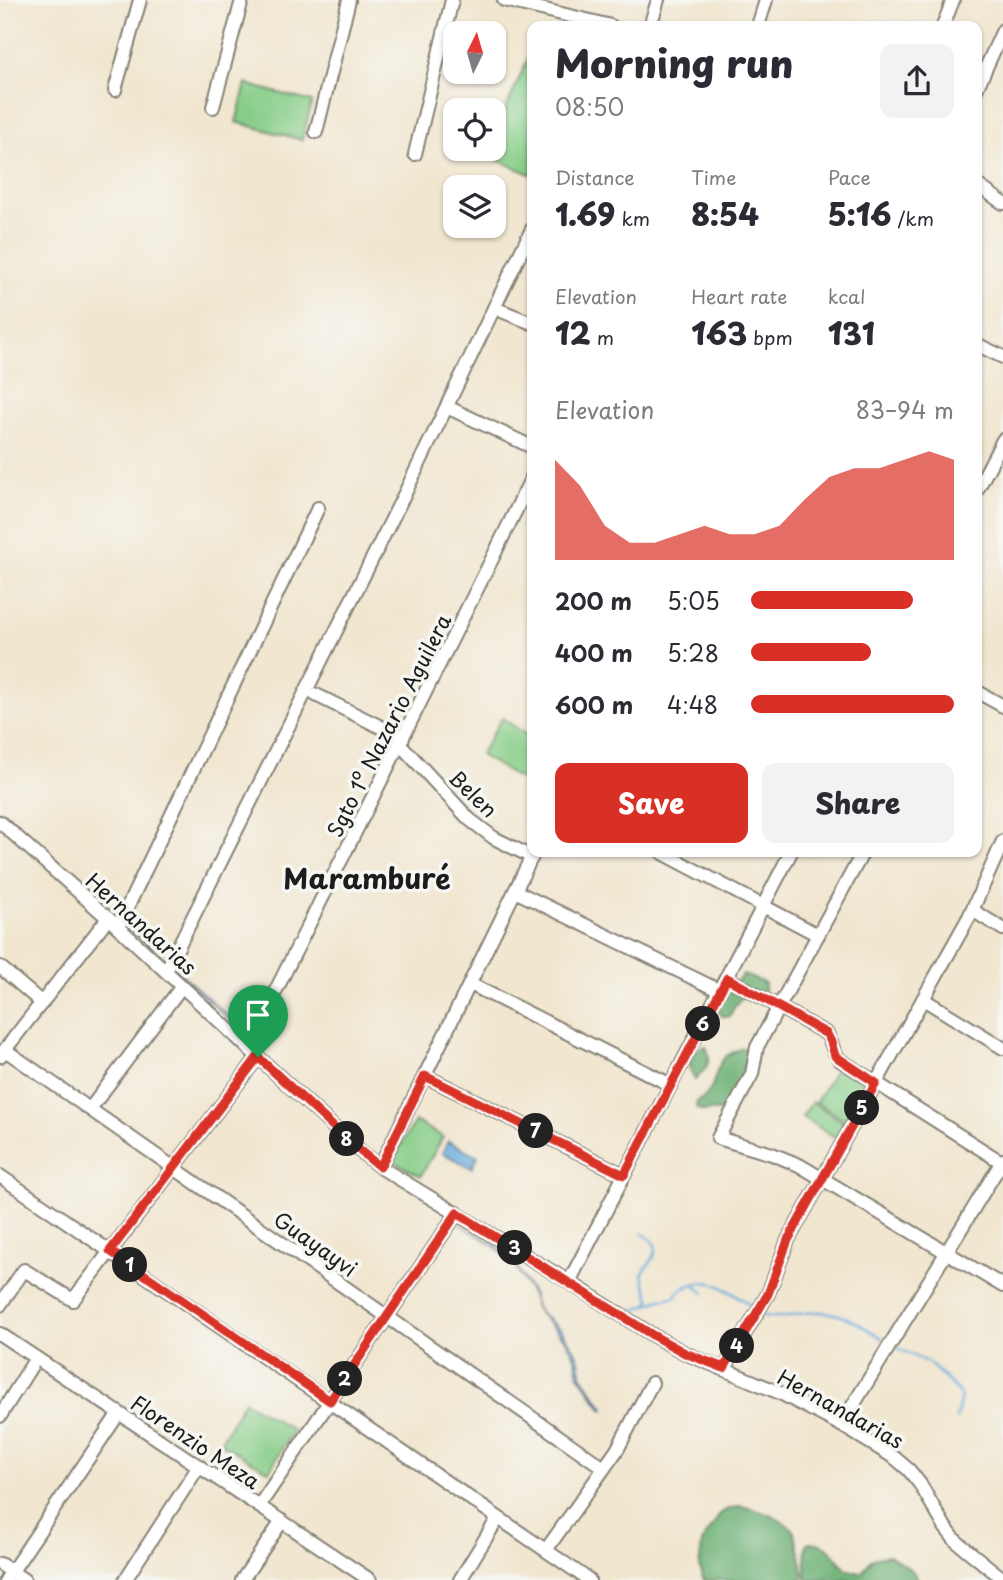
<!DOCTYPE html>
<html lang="en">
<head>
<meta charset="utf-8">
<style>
	body { margin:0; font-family:"Playpen Sans",sans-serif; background:#f2f2f3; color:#2b2b33; height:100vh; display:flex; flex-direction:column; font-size:26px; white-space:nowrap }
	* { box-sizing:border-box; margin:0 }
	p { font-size:23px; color:#7c7c81 }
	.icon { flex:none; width:38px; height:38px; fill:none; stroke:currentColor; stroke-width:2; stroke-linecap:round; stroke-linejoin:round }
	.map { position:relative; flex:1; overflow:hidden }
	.sheet { position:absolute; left:527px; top:21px; width:455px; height:836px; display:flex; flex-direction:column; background:#fff; border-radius:14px; box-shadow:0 2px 5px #0004 }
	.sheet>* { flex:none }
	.needle { width:46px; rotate:5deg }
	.buttons { position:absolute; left:443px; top:21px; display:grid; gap:14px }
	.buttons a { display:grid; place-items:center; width:63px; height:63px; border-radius:14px; background:#fff; box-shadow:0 2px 5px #0004; font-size:35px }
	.pin { position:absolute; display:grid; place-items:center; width:60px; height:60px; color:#fff; margin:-72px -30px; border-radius:50% 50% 50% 0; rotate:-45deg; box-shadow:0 0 7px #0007 }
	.pin .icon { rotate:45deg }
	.km { position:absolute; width:35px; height:35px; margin:-18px; border-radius:50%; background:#222; color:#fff; font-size:19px; line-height:35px; text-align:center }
	.round { display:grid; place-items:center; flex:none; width:74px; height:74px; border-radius:14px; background:#f2f2f3 }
	.head { display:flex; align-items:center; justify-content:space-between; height:119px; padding:0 28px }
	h1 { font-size:38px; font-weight:800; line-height:52px }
	.stats { display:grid; grid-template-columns:repeat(3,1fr); gap:10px; height:119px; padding:7px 28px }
	.stats div { display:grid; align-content:center }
	.stats b { font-size:30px; font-weight:800 }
	.stats small { font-size:19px; font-weight:400 }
	.stats p { font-size:19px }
	.chart { height:196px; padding:14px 28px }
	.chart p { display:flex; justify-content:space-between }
	.chart svg { width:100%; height:126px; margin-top:7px; fill:#d93025; opacity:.7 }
	.primary-button { display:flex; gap:14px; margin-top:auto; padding:14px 28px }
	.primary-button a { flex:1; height:80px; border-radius:14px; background:#d93025; color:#fff; font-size:28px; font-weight:800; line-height:80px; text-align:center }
	.primary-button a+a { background:#f2f2f3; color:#2b2b33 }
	ul { padding:0 28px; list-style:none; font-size:23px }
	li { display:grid; grid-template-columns:112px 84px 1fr; align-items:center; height:52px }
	li i { height:18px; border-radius:9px; background:#d93025 }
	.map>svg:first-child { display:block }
	.green { fill:#87cd88; stroke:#527452; stroke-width:2 }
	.forest { fill:#6db074; stroke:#446648; stroke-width:2 }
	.water { fill:#67acdd; stroke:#42647c; stroke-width:2 }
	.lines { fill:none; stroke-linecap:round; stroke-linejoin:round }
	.stream { stroke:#67acdd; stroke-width:2.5 }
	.minor-casing { stroke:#868176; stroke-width:16 }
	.minor { stroke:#fff; stroke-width:12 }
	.route-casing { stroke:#fff; stroke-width:14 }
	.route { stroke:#d93025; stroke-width:9 }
	.labels { text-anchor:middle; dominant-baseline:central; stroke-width:7; stroke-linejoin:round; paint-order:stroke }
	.street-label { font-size:21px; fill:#1c1c1c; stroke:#f6f6f2 }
	.district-label { font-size:28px; font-weight:bold; fill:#1c1c1c; stroke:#f6f6f2 }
</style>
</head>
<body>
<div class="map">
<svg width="1003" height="1580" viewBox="0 0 1003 1580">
	<rect width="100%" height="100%" fill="#f6f6f2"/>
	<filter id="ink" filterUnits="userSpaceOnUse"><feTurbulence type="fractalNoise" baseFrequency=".0143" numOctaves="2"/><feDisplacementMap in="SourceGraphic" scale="14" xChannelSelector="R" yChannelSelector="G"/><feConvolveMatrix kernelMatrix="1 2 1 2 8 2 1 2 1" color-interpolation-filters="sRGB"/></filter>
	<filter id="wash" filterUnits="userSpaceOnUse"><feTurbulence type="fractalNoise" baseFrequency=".00686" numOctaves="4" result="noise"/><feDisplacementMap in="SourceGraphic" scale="28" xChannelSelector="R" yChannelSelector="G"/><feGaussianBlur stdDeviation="1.57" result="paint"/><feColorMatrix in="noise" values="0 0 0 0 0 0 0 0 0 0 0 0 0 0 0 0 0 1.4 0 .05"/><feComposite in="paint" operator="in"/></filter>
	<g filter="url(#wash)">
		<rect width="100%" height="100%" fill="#f1e6cf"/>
		<g class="green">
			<path d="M532,49V175L486,155L488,149H494V136Z"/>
			<path d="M246,84L312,102L302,140L236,122Z"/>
			<path d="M502,718L532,739V767L523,781L480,755Z"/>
			<path d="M837,1066L866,1083L845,1120L816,1102Z"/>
			<path d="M812,1102L845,1123L836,1138L802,1117Z"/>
			<path d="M415,1121L443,1137L421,1176L392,1161Z"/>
			<path d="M244,1401L293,1430L269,1471L220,1443Z"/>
		</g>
		<g class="forest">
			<path d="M743,975L765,983L763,994L756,996L745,995L735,1006L729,1017L722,1016L716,1007L719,996L730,989Z"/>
			<path d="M706,1046C713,1062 706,1069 695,1080L689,1067L691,1052Z"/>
			<path d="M741,1048L748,1049L734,1099L724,1111H703L696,1108L697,1101C717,1095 712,1070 725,1057C729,1054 736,1051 741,1048Z"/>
			<path d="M740,1506C754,1508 786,1519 794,1532C798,1540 801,1564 804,1575L802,1580H704L699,1568L702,1543L705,1536L711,1529L720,1514L726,1510Z"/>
			<path d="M808,1542C834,1543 829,1554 845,1567C849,1571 856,1572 862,1573C872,1558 870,1557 889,1555C900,1562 912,1568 919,1580H806C808,1568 802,1553 808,1542Z"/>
		</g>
		<g class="water">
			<path d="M0,811L240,1027L248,1030L247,1031L239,1028L0,813Z"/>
			<path d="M448,1141L478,1156L472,1168L442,1153Z"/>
			<path d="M459,1224L494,1244L515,1263L533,1295L536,1307L540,1313L561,1330L573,1347L578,1356L582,1376L605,1409L603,1410L579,1375L575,1357L565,1339L540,1314L535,1306L532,1295L512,1261L506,1258L493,1245Z"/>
		</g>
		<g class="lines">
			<g class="stream">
				<path d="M642,1233C666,1247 654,1257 642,1274L650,1299L649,1305"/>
				<path d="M696,1286L704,1293"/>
				<path d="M631,1312L661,1299L674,1297C682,1286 701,1279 715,1284C728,1289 740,1298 751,1305"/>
				<path d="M764,1316C783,1319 790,1315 807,1313C837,1308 859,1323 883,1339"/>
				<path d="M898,1348L930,1364L957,1390L961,1397L956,1419"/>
			</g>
		</g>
	</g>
	<g filter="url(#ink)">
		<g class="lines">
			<defs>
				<g id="minor">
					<path d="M504,0L611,26"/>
					<path d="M650,26L658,0"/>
					<path d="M758,26L766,0"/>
					<path d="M943,26L953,0"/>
					<path d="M115,90L140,0"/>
					<path d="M976,90L1003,30"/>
					<path d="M213,107L242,0"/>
					<path d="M316,132L349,0"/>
					<path d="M415,154L452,0"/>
					<path d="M976,184L1003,203"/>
					<path d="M494,308L532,323"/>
					<path d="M976,344L1003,357"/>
					<path d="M447,407L532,447"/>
					<path d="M976,492L1003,440"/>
					<path d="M976,691L1003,706"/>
					<path d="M316,695L403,738"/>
					<path d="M400,744L469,819L494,838L532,857"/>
					<path d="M0,822L118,927L354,1146L380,1167L569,1282L654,1336L685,1353L780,1393L841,1425L895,1458L909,1470L920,1484L945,1527L956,1541L1003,1579"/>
					<path d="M661,852L818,935"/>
					<path d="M863,852L757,1047L752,1074L718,1138L772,1154L799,1165L1003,1286"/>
					<path d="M515,891L720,991"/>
					<path d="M972,910L1003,929"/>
					<path d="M118,927L318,508"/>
					<path d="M0,967L42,1003"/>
					<path d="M166,971L407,489L532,229"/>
					<path d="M727,978L827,1034C833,1043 832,1053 840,1060L1003,1163"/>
					<path d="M470,984L671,1085"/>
					<path d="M923,999L1003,1048"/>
					<path d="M246,1046L257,1028L491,561L532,477"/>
					<path d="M5,1050L604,1468"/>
					<path d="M0,1056L108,918"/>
					<path d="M425,1076L624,1175"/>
					<path d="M90,1109L182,986"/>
					<path d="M380,1167L534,852"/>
					<path d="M0,1176L589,1580"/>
					<path d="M569,1282L791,852"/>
					<path d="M0,1305L24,1270L73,1300L258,1057"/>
					<path d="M0,1334L370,1580"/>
					<path d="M724,1369L768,1294L788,1240L969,917L1003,841"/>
					<path d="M0,1416L36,1358"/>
					<path d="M841,1425L1003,1160"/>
					<path d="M259,1506L457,1213"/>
					<path d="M546,1550L617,1450L652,1383"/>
					<path d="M0,1564L24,1580"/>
					<path d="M6,1580L119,1413"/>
					<path d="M125,1580L199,1466"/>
					<path d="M242,1580L282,1521"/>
					<path d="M460,1580L498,1518"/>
				</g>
			</defs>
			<use href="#minor" class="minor-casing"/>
			<use href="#minor" class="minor"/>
		</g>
	</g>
	<g class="lines" filter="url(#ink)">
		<defs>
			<path id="route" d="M727,978L827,1034L831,1042L835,1056L876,1083L788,1240L768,1294L724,1368L685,1353L654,1336L457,1213L330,1401L110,1251L258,1057L354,1146L380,1167L425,1076L624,1175Z"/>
		</defs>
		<use href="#route" class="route-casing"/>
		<use href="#route" class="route"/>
	</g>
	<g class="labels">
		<g class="street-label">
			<text transform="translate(388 725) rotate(-63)">Sgto 1º Nazario Aguilera</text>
			<text transform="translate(474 793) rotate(44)">Belen</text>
			<text transform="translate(142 923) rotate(42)">Hernandarias</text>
			<text transform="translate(316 1243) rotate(35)">Guayayvi</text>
			<text transform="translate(841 1408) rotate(29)">Hernandarias</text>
			<text transform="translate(196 1441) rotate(34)">Florenzio Meza</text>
		</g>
		<g class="district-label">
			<text x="367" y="877">Maramburé</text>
		</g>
	</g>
</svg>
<div class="buttons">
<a><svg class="needle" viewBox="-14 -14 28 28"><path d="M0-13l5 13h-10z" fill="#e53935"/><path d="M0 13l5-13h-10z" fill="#7c7c81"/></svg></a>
<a><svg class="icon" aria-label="locate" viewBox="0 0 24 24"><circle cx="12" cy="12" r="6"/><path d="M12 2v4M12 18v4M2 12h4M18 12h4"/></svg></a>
<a><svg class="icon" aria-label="layers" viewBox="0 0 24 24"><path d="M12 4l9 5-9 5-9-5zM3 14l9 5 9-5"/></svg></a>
</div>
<div class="pin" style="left:258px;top:1057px;background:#1e9e55"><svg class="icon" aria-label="arrive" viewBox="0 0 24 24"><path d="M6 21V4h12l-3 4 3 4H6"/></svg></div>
<b class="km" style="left:130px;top:1265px">1</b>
<b class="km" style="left:345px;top:1379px">2</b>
<b class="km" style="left:515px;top:1248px">3</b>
<b class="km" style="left:737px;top:1346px">4</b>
<b class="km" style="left:862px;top:1108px">5</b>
<b class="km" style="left:703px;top:1024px">6</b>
<b class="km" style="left:536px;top:1131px">7</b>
<b class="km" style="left:347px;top:1139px">8</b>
<section class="sheet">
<div class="head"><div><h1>Morning run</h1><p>08:50</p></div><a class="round"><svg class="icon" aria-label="share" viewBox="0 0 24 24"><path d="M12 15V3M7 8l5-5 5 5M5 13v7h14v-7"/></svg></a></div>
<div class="stats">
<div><p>Distance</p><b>1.69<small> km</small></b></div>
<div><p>Time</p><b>8:54</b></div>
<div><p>Pace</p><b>5:16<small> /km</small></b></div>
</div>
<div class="stats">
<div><p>Elevation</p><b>12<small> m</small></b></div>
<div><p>Heart rate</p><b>163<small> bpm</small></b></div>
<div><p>kcal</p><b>131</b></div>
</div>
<div class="chart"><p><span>Elevation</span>83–94 m</p>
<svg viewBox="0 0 160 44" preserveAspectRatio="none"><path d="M0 44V9L10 18L20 32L30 38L40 38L50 35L60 32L70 35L80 35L90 32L100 23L110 15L120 12L130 12L140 9L150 6L160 9V44z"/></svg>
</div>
<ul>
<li><b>200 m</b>5:05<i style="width:80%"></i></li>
<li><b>400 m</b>5:28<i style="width:59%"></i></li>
<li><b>600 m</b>4:48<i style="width:100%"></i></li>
</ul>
<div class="primary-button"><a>Save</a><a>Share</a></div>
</section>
</div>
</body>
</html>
